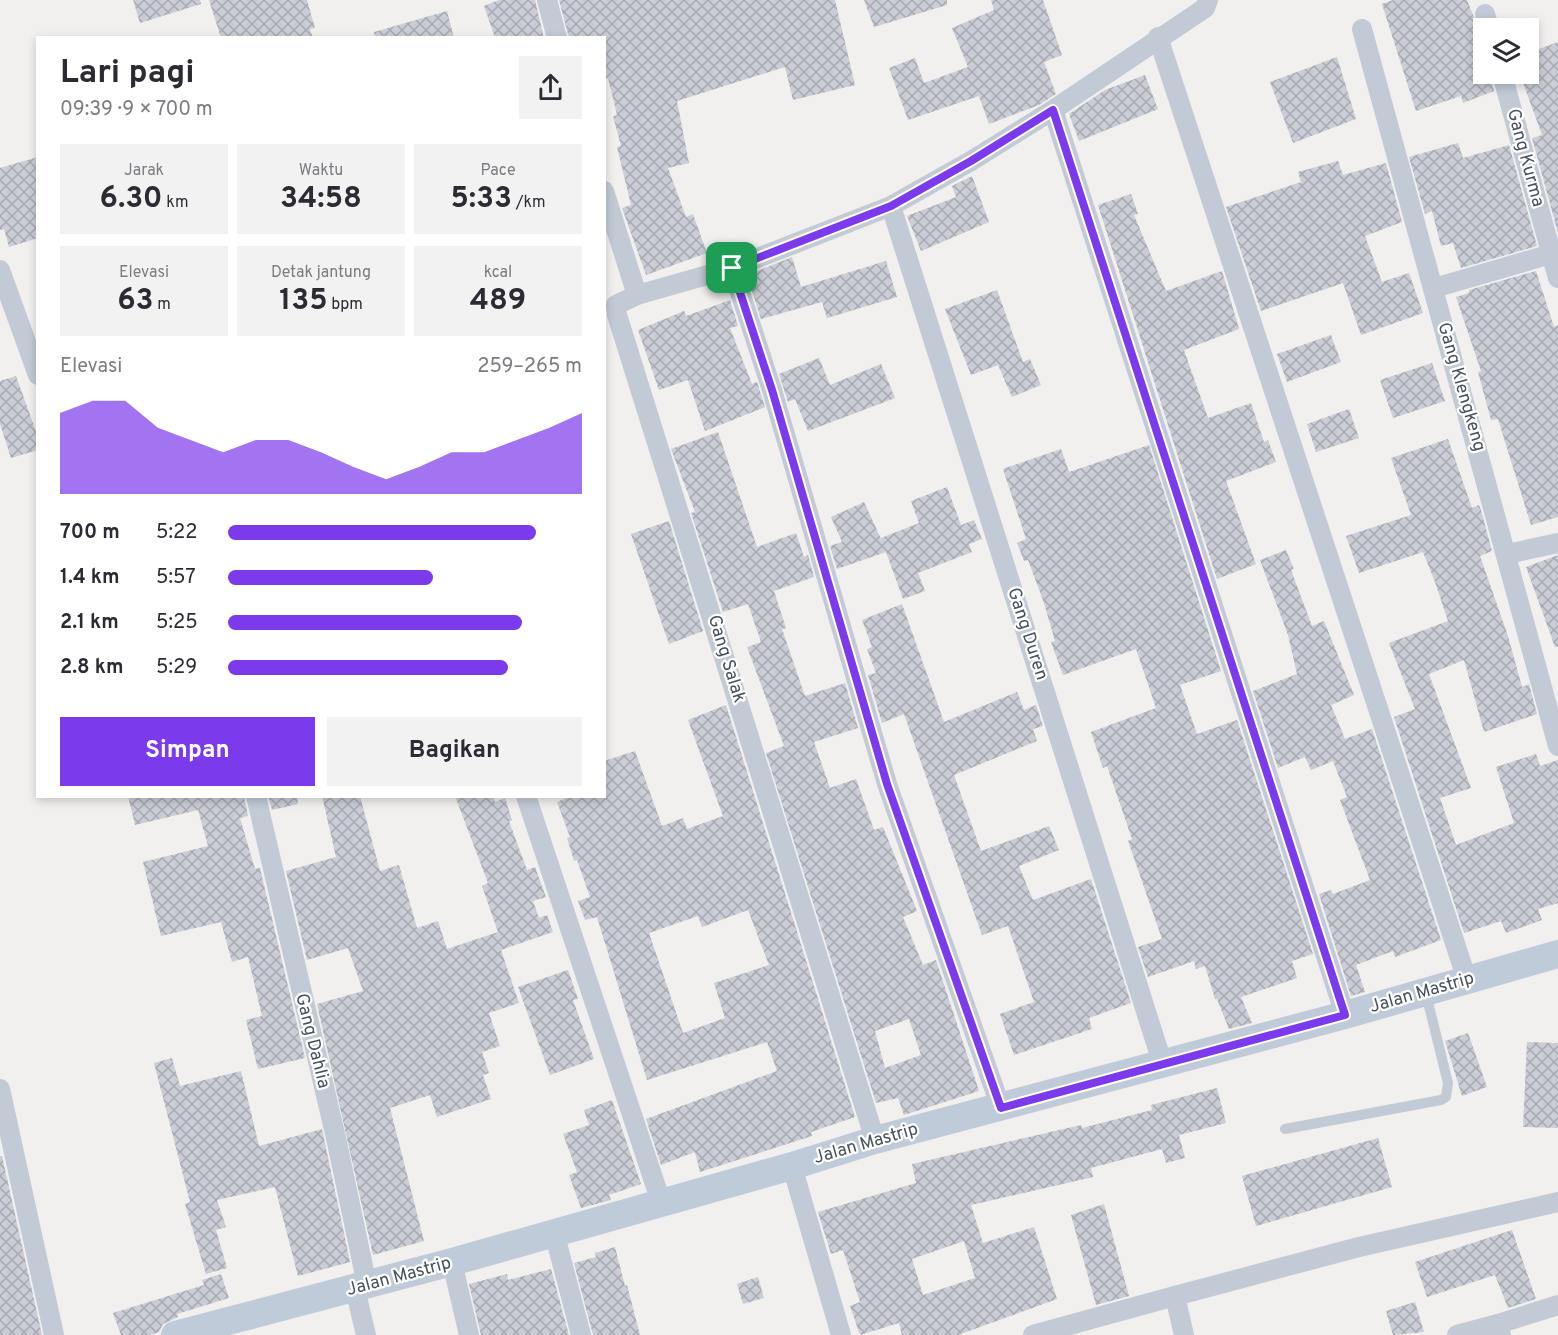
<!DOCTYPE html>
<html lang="id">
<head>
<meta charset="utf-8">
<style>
	body { margin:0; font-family:Overpass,sans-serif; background:#f2f2f3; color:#2b2b33; height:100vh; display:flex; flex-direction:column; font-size:22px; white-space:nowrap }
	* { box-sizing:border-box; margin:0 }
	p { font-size:20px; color:#7c7c81 }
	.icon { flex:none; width:33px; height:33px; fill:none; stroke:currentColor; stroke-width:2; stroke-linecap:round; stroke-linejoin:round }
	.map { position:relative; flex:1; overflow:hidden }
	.side { position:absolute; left:36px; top:36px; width:570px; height:762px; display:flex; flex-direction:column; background:#fff; border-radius:0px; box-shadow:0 3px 9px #0003 }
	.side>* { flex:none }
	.controls { position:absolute; left:1473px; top:18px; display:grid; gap:12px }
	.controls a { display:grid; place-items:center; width:66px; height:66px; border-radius:0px; background:#fff; box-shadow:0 3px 9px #0003; font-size:30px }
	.pin { position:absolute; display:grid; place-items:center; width:51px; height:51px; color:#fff; margin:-26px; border-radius:12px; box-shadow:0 3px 9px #0006 }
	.round { display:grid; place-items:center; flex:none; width:63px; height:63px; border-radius:0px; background:#f2f2f3 }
	.headline { display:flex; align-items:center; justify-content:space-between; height:102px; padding:0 24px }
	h1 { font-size:33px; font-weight:700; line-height:45px }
	.stats { display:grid; grid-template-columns:repeat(3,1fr); gap:9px; height:102px; padding:6px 24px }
	.stats div { display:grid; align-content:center; border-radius:0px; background:#f2f2f3; text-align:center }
	.stats b { font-size:30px; font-weight:700 }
	.stats small { font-size:16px; font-weight:400 }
	.stats p { font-size:16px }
	.chart { height:168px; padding:12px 24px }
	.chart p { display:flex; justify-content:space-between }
	.chart svg { width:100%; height:108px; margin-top:6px; fill:#7c3aed; opacity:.7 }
	.primary-button { display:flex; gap:12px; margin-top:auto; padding:12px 24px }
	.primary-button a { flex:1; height:69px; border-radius:0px; background:#7c3aed; color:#fff; font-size:24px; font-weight:700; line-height:69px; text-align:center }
	.primary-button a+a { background:#f2f2f3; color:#2b2b33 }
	ul { padding:0 24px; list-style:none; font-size:20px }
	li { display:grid; grid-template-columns:96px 72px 1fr; align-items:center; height:45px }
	li i { height:15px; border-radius:8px; background:#7c3aed }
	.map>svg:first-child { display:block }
	.building { fill:url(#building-cross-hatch); fill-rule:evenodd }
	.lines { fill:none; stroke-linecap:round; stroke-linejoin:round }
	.service { stroke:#c1cad5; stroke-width:10 }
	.minor { stroke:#c1cad5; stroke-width:20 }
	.secondary { stroke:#c0cbd9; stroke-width:28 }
	.route-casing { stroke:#fff; stroke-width:12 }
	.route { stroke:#7c3aed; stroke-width:8 }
	.labels { text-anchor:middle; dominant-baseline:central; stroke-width:4.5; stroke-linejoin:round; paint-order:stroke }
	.street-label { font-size:18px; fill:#46515e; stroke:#fff }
</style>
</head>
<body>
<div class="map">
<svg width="1558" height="1335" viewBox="0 0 1558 1335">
	<defs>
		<pattern id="building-cross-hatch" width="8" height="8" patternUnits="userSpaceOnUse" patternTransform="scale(1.5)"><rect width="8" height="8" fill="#cacdd5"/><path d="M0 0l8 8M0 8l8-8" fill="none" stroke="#a6a9b0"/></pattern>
	</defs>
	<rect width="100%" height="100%" fill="#f2efef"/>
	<g class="building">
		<path d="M133,0H200L201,4L140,23Z"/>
		<path d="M209,0H307L315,28L310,29L313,38H221Z"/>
		<path d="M499,0H535L544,38H495L484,6Z"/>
		<path d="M559,0H835L855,85L793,100L785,67L677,101L689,163L668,168L686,217L693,214L707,253L646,275L622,208L631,205L617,147L621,146L613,116L617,115L608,78L604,79V38H569Z"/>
		<path d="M864,0H947V5L874,27Z"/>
		<path d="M991,0H1043L1062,55L1044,62L1056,94L1039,105L989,124L979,96L908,120L889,68L915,58L924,83L968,67L952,28L994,10Z"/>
		<path d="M1393,0H1467L1484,42V74H1490L1494,91L1463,103L1461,96L1416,111L1382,4Z"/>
		<path d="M447,11L454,38H375L374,32Z"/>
		<path d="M1558,42V233L1532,138L1542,135L1522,80L1517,82L1514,74H1528V53Z"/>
		<path d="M1337,57L1356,119L1293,143L1270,82Z"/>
		<path d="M1145,75L1158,109L1079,141L1069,114L1105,90Z"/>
		<path d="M1458,143L1463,158L1509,145L1537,246L1461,268L1453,243L1441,246L1432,211L1425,214L1409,157Z"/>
		<path d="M38,157V238L9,247L4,229L0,230V168Z"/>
		<path d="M1338,161L1343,175L1386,163L1402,222L1365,236L1382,282L1409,273L1423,313L1361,335L1343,283L1261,311L1226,207L1301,182L1298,172Z"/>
		<path d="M972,176L989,222L921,251L907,216L956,197L952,186Z"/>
		<path d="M1131,194L1138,214L1134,215L1166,291L1222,271L1239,329L1184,350L1208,418L1251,403L1264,442L1268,440L1276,462L1226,481L1256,564L1217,579L1098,205Z"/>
		<path d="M792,257L801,287L886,261L897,297L827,318L822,302L761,319L747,275Z"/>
		<path d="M1536,271L1554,327L1558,325V517L1531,525L1498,419L1491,420L1478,372L1481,371L1456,297L1469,293V290Z"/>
		<path d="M997,290L1023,362L1030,359L1041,385L1012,397L998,365L971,375L945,309Z"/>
		<path d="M730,300L738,326L730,328L752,384L757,382L765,407L705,431L688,380L659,390L638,330L684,311L686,316Z"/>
		<path d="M1331,335L1341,362L1287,382L1277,354Z"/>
		<path d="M819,358L830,385L881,364L895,398L808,431L795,399L788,402L779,374Z"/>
		<path d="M1432,363L1445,401L1393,418L1380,380Z"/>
		<path d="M16,376L38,437V450L11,458L0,424V381Z"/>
		<path d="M1349,409L1359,438L1316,452L1307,424Z"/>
		<path d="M718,432L757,547L796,533L804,557L808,555L814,577L774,591L786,628L782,629L805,696L845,683L858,728L814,742L830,788L856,779L874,830L883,827L917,911L903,917L923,965L936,960L979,1091L904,1115L898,1098L876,1103L766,753L784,746L747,647L761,642L748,604L723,612L691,513L695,512L671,449ZM909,1019L921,1055L885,1068L875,1031Z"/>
		<path d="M1448,439L1472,508L1479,505L1481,510L1492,551L1480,556L1508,636L1522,687L1529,684L1537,714L1484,732L1464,660L1429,674L1471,788L1440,798L1456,845L1514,823L1496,767L1536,754L1540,766L1558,760V903L1538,909L1542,920L1506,933L1501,921L1464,933L1394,717L1415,709L1389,643L1448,621L1435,582L1423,552L1359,573L1346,536L1411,515L1391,458Z"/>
		<path d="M1149,445L1221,671L1180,685L1197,734L1237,720L1313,954L1292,961L1297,978L1241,997L1252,1023L1229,1029L1217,999H1215L1205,966L1196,969L1194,961L1148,977L1138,947L1162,939L1128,841L1132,839L1107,766L1103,768L1091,732L1156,708L1136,649L1063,675L1051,642L1055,641L1044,603L1028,560L1024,561L1017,543L1026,539L1003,469L1061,449L1069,472Z"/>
		<path d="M947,487L961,525L974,520L982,539L969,544L972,552L918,573L925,591L903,599L886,552L837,569L830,546L842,542L831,517L864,502L883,543L881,538L919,523L911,501Z"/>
		<path d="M669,521L703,631L669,644L631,534Z"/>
		<path d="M1286,550L1294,569L1291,570L1312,626L1324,621L1354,695L1331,705L1345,739L1372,729L1441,940L1395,957L1393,951L1356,965L1365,992L1351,996L1319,894L1331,890L1333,894L1370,880L1340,800L1347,797L1333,761L1311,770L1305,757L1278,768L1253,691L1297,674L1288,635L1260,560Z"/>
		<path d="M1558,555V647H1555L1526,567Z"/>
		<path d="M902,604L944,722L1017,692L1024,710L1036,705L1043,726L1033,729L1037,741L954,775L981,851L1049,826L1059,850L1019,866L1033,900L1091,879L1131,1003L1089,1018L1092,1029L1014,1055L1000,1014L1034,1002L1008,926L982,935L904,714L882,723L868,675L876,673L867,649L872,647L862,620Z"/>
		<path d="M726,705L855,1117L811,1132L812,1136L700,1172L695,1152L661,1165L646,1119L777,1071L767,1042L647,1080L597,917L585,920L578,901L590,897L577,860L574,861L567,838L570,837L557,802L571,796H604V761L635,751L662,826L683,818L687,829L723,816L688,720ZM748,910L769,965L714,983L725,1018L683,1033L649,933L698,916L702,927Z"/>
		<path d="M128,796H244L248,816L240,818L255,869L260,868L305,1058L258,1069L246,1020L262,1016L248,957L232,962L221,922L161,936L143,862L208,846L198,810L135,825Z"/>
		<path d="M268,796H297L298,804L272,810Z"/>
		<path d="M322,796H360L380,871L399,865L417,928L438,921L447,949L498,932L482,886L488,883L455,796H493L495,802L505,798L512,820L509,821L527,870L535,867L546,897L533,901L539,918L547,915L553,932L501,950L519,1003L489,1013L500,1046L482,1052L489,1073L483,1075L491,1099L437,1117L430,1095L390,1108L424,1241L373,1255L317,1004L363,991L348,948L307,960L286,871L336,857Z"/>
		<path d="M568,970L578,999L573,1000L594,1059L550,1075L518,987Z"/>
		<path d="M1468,1033L1487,1087L1462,1096L1445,1041Z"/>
		<path d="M1527,1042L1558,1043V1128L1523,1127Z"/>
		<path d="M172,1058L180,1086L241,1071L259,1146L322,1129L350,1262L298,1276L275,1187L217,1200L226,1227L216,1230L227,1268L206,1274L185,1204L190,1202L154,1063Z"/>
		<path d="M1217,1088L1226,1123L1179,1135L1185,1158L1166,1163L1162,1149L1091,1168L1093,1177L971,1205L983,1243L1034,1227L1057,1299L958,1335H902L899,1323L860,1335L850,1306L860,1302L843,1250L831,1254L818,1212L916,1183L912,1164L1081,1125L1082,1128L1152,1110L1151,1105ZM964,1241L975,1278L923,1295L912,1259Z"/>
		<path d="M612,1100L641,1184L609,1195L611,1200L581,1208L569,1175L577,1172L563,1134L589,1125L584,1110Z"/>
		<path d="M1378,1138L1392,1187L1256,1226L1242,1176Z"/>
		<path d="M0,1156H2L42,1335H0Z"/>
		<path d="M1104,1204L1129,1296L1096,1305L1071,1215Z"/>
		<path d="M1512,1230L1536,1299L1508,1308L1495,1275L1427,1297L1415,1262Z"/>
		<path d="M615,1247L625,1286L627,1285L640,1335H593L574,1263L596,1257L595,1253Z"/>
		<path d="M551,1269L569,1335H481L469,1284L507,1274L508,1280Z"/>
		<path d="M221,1274L229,1298L177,1314L178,1317L163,1324L159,1332L150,1335H121L113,1313L204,1285L202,1280Z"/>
		<path d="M758,1277L764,1298L743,1304L737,1284Z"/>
		<path d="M1415,1302L1424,1332L1393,1335L1386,1311Z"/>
	</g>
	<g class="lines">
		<path class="service" d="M1285,1129L1441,1100L1446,1097L1448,1083L1426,994"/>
		<g class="minor">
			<path d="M547,0L557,38"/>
			<path d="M1485,14L1489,28"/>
			<path d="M1362,29L1558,746"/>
			<path d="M1158,37L1467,980"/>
			<path d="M1502,74L1558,278"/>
			<path d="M1053,110L1345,1015"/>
			<path d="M604,191L637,295"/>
			<path d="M891,206L1162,1062"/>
			<path d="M732,268L772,390L887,784L1001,1108"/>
			<path d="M0,270L38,375"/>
			<path d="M1434,288L1551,254"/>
			<path d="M1507,554L1558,543"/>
			<path d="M256,796L336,1138L367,1285"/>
			<path d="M526,796L661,1202"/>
			<path d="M0,1089L54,1335"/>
			<path d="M875,1140L617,315L616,305L637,295L732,268L891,206L971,161L1053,110L1205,8L1208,0"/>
			<path d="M792,1166L841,1335"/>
			<path d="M554,1232L581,1335"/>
			<path d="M452,1262L469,1335"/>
			<path d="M355,1289L366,1335"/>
			<path d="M1175,1296L1359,1247L1558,1202"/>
			<path d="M1033,1335L1175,1296L1184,1335"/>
			<path d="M1457,1335L1498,1324"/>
			<path d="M1501,1335L1498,1324L1558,1305"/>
		</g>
		<path class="secondary" d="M175,1335L452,1262L792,1166L875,1140L1345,1015L1558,954"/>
	</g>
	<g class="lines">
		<defs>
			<path id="route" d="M1053,110L1345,1015L1001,1108L887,784L772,390L732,268L891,206L971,161Z"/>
		</defs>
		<use href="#route" class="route-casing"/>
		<use href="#route" class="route"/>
	</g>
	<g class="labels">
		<g class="street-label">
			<text transform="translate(1525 158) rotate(75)">Gang Kurma</text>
			<text transform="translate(1461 387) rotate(74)">Gang Klengkeng</text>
			<text transform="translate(1027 634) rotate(72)">Gang Duren</text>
			<text transform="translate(726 659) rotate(73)">Gang Salak</text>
			<text transform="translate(1422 993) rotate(-16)">Jalan Mastrip</text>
			<text transform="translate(312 1041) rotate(76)">Gang Dahlia</text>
			<text transform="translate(866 1144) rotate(-16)">Jalan Mastrip</text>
			<text transform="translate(399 1277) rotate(-15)">Jalan Mastrip</text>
		</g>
	</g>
</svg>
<div class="controls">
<a><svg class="icon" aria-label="layers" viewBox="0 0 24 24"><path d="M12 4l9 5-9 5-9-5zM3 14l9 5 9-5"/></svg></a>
</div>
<div class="pin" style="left:732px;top:268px;background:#1e9e55"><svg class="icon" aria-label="arrive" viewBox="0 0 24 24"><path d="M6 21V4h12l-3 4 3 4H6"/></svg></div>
<section class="side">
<div class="headline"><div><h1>Lari pagi</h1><p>09:39 · 9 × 700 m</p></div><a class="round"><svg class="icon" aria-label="share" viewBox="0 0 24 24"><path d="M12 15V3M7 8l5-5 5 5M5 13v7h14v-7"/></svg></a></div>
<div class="stats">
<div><p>Jarak</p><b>6.30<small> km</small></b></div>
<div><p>Waktu</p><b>34:58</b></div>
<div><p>Pace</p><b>5:33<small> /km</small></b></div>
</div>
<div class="stats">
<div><p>Elevasi</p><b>63<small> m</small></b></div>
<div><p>Detak jantung</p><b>135<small> bpm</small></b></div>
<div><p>kcal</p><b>489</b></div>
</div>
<div class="chart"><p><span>Elevasi</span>259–265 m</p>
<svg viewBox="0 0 160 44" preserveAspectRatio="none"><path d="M0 44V11L10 6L20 6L30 17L40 22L50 27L60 22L70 22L80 27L90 33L100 38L110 33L120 27L130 27L140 22L150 17L160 11V44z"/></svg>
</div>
<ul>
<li><b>700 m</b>5:22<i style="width:87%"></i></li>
<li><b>1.4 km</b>5:57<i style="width:58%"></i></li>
<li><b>2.1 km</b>5:25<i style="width:83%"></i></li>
<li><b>2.8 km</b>5:29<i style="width:79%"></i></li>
</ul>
<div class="primary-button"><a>Simpan</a><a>Bagikan</a></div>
</section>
</div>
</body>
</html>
